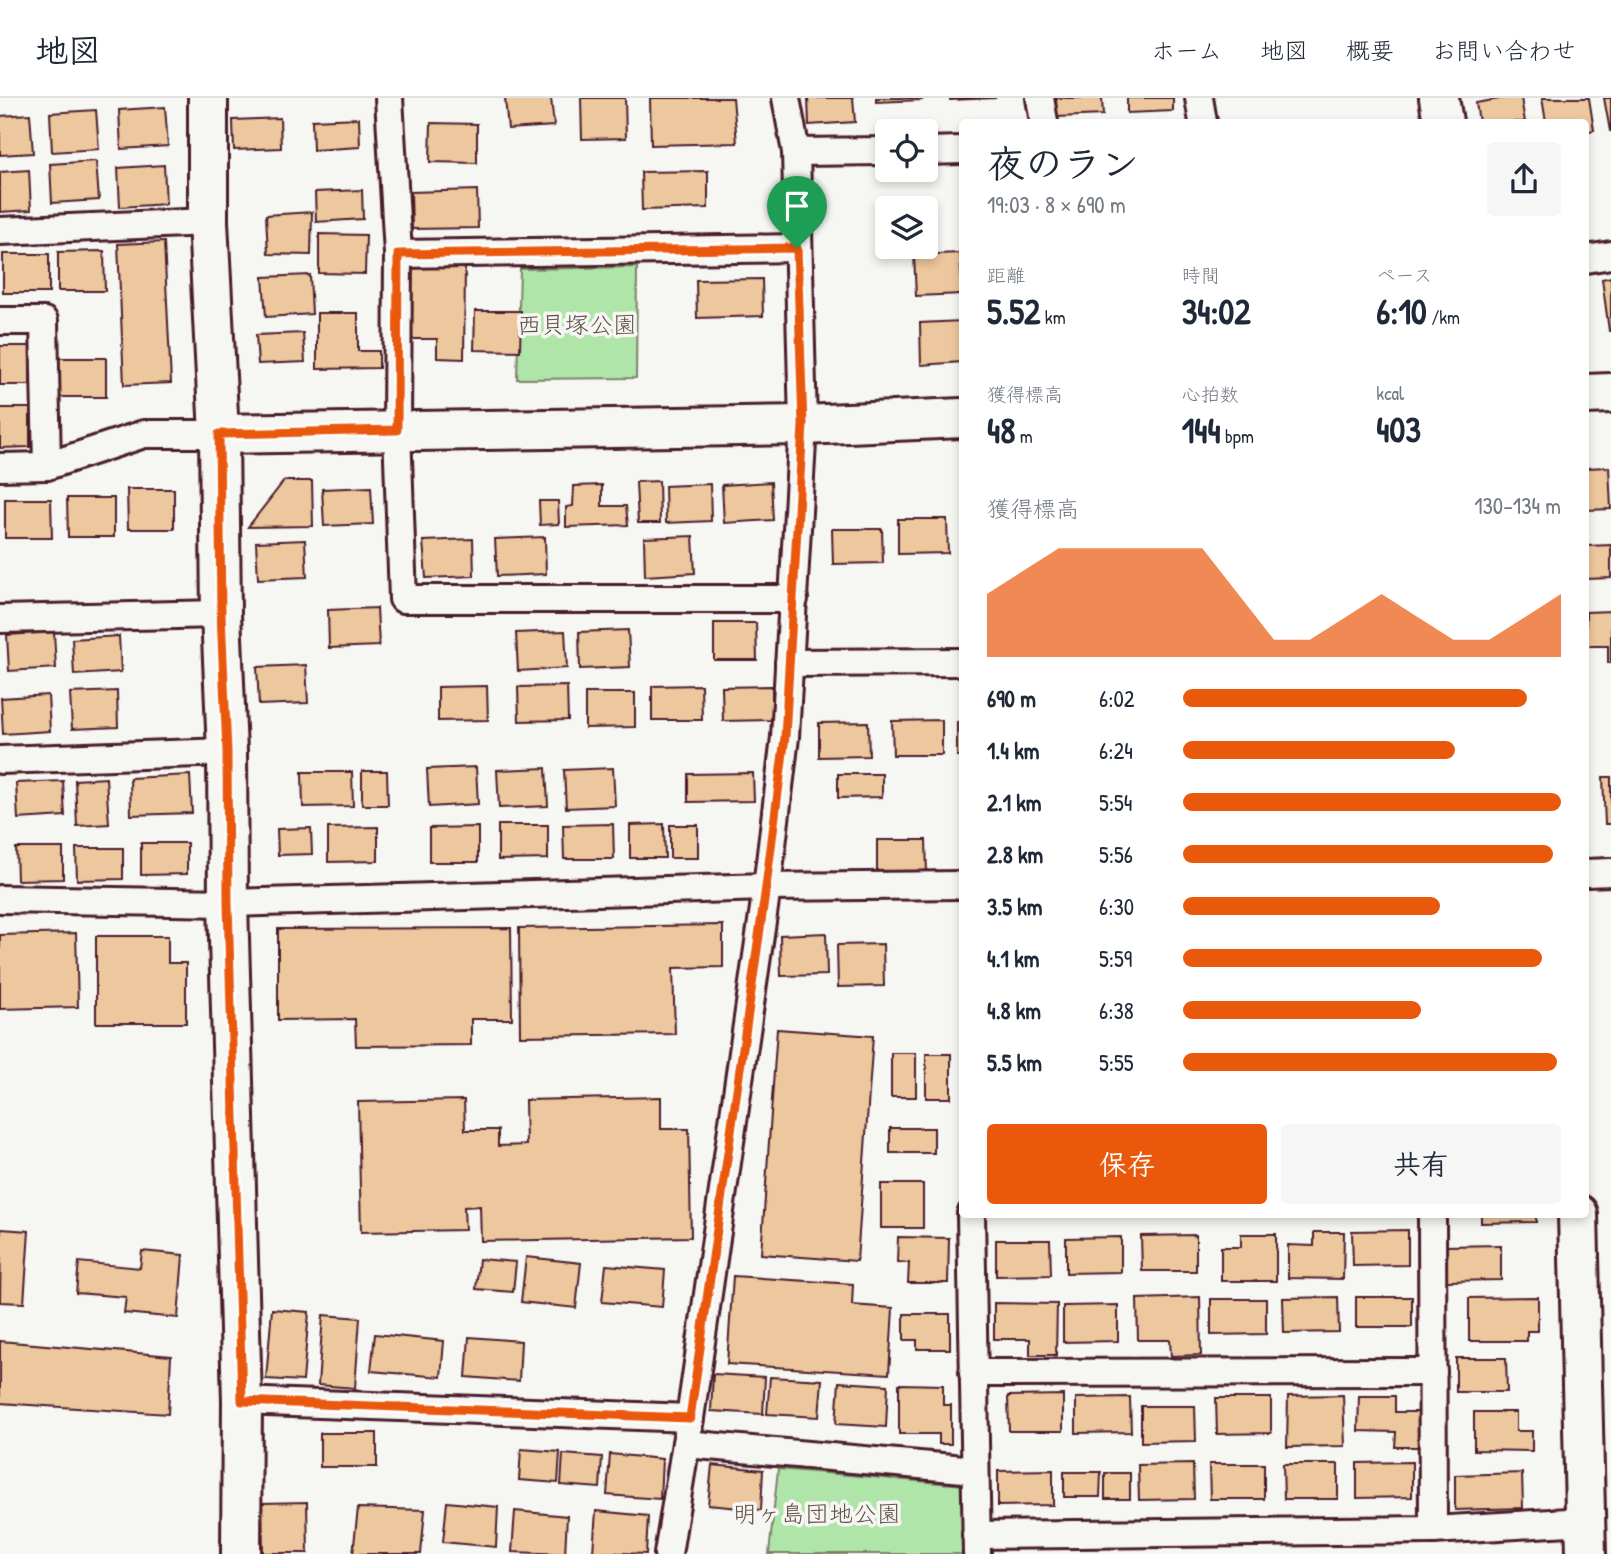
<!DOCTYPE html>
<html lang="ja">
<head>
<meta charset="utf-8">
<style>
	body { margin:0; font-family:"Patrick Hand","Klee One",sans-serif; background:#f6f6f7; color:#1f2937; height:100vh; display:flex; flex-direction:column; font-size:26px; white-space:nowrap }
	* { box-sizing:border-box; margin:0 }
	p { font-size:23px; color:#747a83 }
	.icon { flex:none; width:38px; height:38px; fill:none; stroke:currentColor; stroke-width:2; stroke-linecap:round; stroke-linejoin:round }
	.map { position:relative; flex:1; overflow:hidden }
	.panel { position:absolute; left:959px; top:21px; width:630px; height:1099px; display:flex; flex-direction:column; background:#fff; border-radius:7px; box-shadow:0 4px 10px #0003 }
	.panel>* { flex:none }
	.fabs { position:absolute; left:875px; top:21px; display:grid; gap:14px }
	.fabs a { display:grid; place-items:center; width:63px; height:63px; border-radius:7px; background:#fff; box-shadow:0 4px 10px #0003; font-size:35px }
	.pin { position:absolute; display:grid; place-items:center; width:60px; height:60px; color:#fff; margin:-72px -30px; border-radius:50% 50% 50% 0; rotate:-45deg; box-shadow:0 0 7px #0007 }
	.pin .icon { rotate:45deg }
	.round { display:grid; place-items:center; flex:none; width:74px; height:74px; border-radius:7px; background:#f6f6f7 }
	.summary { display:flex; align-items:center; justify-content:space-between; height:119px; padding:0 28px }
	h1 { font-size:38px; font-weight:700; line-height:52px }
	.stats { display:grid; grid-template-columns:repeat(3,1fr); gap:10px; height:119px; padding:7px 28px }
	.stats div { display:grid; align-content:center }
	.stats b { font-size:35px; font-weight:700 }
	.stats small { font-size:19px; font-weight:400 }
	.stats p { font-size:19px }
	.chart { height:196px; padding:14px 28px }
	.chart p { display:flex; justify-content:space-between }
	.chart svg { width:100%; height:126px; margin-top:7px; fill:#ea580c; opacity:.7 }
	.button { display:flex; gap:14px; margin-top:auto; padding:14px 28px }
	.button a { flex:1; height:80px; border-radius:7px; background:#ea580c; color:#fff; font-size:28px; font-weight:700; line-height:80px; text-align:center }
	.button a+a { background:#f6f6f7; color:#1f2937 }
	ul { padding:0 28px; list-style:none; font-size:23px }
	li { display:grid; grid-template-columns:112px 84px 1fr; align-items:center; height:52px }
	li i { height:18px; border-radius:9px; background:#ea580c }
	header { display:flex; align-items:center; gap:42px; box-sizing:border-box; height:98px; padding:0 35px; background:#fff; border-bottom:2px solid #e0e1e3 }
	header strong { font-size:33px }
	nav { display:flex; gap:38px; margin-inline-start:auto; font-size:24px }
	.map>svg:first-child { display:block }
	.green { fill:#afe5a8; stroke:#7c826a; stroke-width:2 }
	.building { fill:#edc79d; stroke:#4a1f2b; stroke-width:2 }
	.lines { fill:none; stroke-linecap:round; stroke-linejoin:round }
	.street-casing { stroke:#4a1f2b; stroke-width:32 }
	.secondary-casing { stroke:#4a1f2b; stroke-width:44 }
	.street { stroke:#f6f6f2; stroke-width:26 }
	.secondary { stroke:#f6f6f2; stroke-width:38 }
	.route-casing { stroke:#fff; stroke-width:14 }
	.route { stroke:#ea580c; stroke-width:9 }
	.labels { text-anchor:middle; dominant-baseline:central; stroke-width:7; stroke-linejoin:round; paint-order:stroke }
	.park-label { font-size:24px; fill:#63504a; stroke:#f6f6f2 }
</style>
</head>
<body>
<header>
<strong>地図</strong>
<nav><a>ホーム</a><a>地図</a><a>概要</a><a>お問い合わせ</a></nav>
</header>
<div class="map">
<svg width="1611" height="1456" viewBox="0 0 1611 1456">
	<rect width="100%" height="100%" fill="#f6f6f2"/>
	<filter id="ink" filterUnits="userSpaceOnUse"><feTurbulence type="fractalNoise" baseFrequency=".0143" numOctaves="2"/><feDisplacementMap in="SourceGraphic" scale="14" xChannelSelector="R" yChannelSelector="G"/><feConvolveMatrix kernelMatrix="1 2 1 2 8 2 1 2 1" color-interpolation-filters="sRGB"/></filter>
	<g filter="url(#ink)">
		<g class="green">
			<path d="M637,169L636,280L517,281L520,171Z"/>
			<path d="M778,1371L964,1387L966,1456H769Z"/>
		</g>
		<g class="building">
			<path d="M505,0H551L554,28L508,31Z"/>
			<path d="M581,0H625L626,40L582,41Z"/>
			<path d="M650,0H733L737,45L651,47Z"/>
			<path d="M808,0H853L855,24L809,27Z"/>
			<path d="M876,0H922V2L876,4Z"/>
			<path d="M950,0H996L950,2Z"/>
			<path d="M1056,0H1102L1103,17L1057,19Z"/>
			<path d="M1127,0H1173V13L1127,15Z"/>
			<path d="M1505,0H1521L1525,24H1479L1476,5Z"/>
			<path d="M1542,0H1589L1594,32L1586,34V24H1546Z"/>
			<path d="M1604,0H1611V33H1610Z"/>
			<path d="M165,9L168,48L121,51L119,12Z"/>
			<path d="M96,12L99,51L52,54L50,15Z"/>
			<path d="M30,16L33,55L0,57V18Z"/>
			<path d="M280,20L281,50L234,52L233,22Z"/>
			<path d="M359,20L360,49L313,52L312,22Z"/>
			<path d="M431,25L477,26V65L430,64Z"/>
			<path d="M96,63L99,102L52,105L50,66Z"/>
			<path d="M164,67L166,106L120,109L118,70Z"/>
			<path d="M29,72L31,112L0,114V74Z"/>
			<path d="M708,73V110L642,112L641,74Z"/>
			<path d="M362,92L363,121L316,124L315,94Z"/>
			<path d="M477,92L478,130L412,131L411,94Z"/>
			<path d="M312,114L311,157L268,156L266,117Z"/>
			<path d="M319,136L366,137L365,176L319,175Z"/>
			<path d="M164,144L171,285L124,287L118,146Z"/>
			<path d="M104,153L105,193H58V154Z"/>
			<path d="M960,155L962,196L916,198L914,157Z"/>
			<rect x="3" y="156" width="46" height="39"/>
			<path d="M410,169H465L464,261L437,260V241H409Z"/>
			<path d="M310,177L312,216L266,219L263,179Z"/>
			<path d="M1611,179V233H1609L1602,181Z"/>
			<path d="M762,181L763,218L697,220L696,182Z"/>
			<path d="M475,213H521L520,253L474,252Z"/>
			<path d="M317,215H358V253H379V270L317,271Z"/>
			<path d="M962,223V264L921,267L920,225Z"/>
			<path d="M303,235L305,264L258,266L256,237Z"/>
			<rect x="0" y="248" width="30" height="39"/>
			<rect x="59" y="260" width="47" height="39"/>
			<path d="M0,310H30V349L0,350Z"/>
			<path d="M1609,369L1611,411L1586,412V370Z"/>
			<path d="M284,383H312L313,428L248,429Z"/>
			<path d="M659,383L660,425H638L636,384Z"/>
			<path d="M771,384L773,422L724,425L722,387Z"/>
			<path d="M710,386L711,423L666,425L665,388Z"/>
			<path d="M602,387V408H626L628,427L566,429V409L573,408L574,388Z"/>
			<path d="M371,389L373,426L324,428L322,391Z"/>
			<path d="M127,391H174V431H128Z"/>
			<path d="M67,400H114V439H68Z"/>
			<path d="M5,401H51L52,440H5Z"/>
			<path d="M539,403H558L559,426L540,427Z"/>
			<path d="M898,421H947L948,455L898,456Z"/>
			<path d="M832,431H882L883,465L833,466Z"/>
			<path d="M693,438L695,475L645,478L644,440Z"/>
			<path d="M545,439L546,476L497,478L495,441Z"/>
			<path d="M473,441L474,478L426,480L423,443Z"/>
			<path d="M305,442L307,479L258,481L256,444Z"/>
			<path d="M1611,447V480L1586,481V448Z"/>
			<path d="M377,510L379,548L329,550L328,512Z"/>
			<path d="M1611,513V565H1608V548H1586V514Z"/>
			<path d="M714,525H756L757,562H714Z"/>
			<path d="M628,532L630,569L580,571L579,534Z"/>
			<path d="M565,533L567,570L518,573L516,535Z"/>
			<path d="M54,534L56,570L9,573L7,537Z"/>
			<path d="M119,538L121,574L74,577L72,541Z"/>
			<path d="M306,567L308,605L259,607L257,569Z"/>
			<path d="M701,587L702,622H652V588Z"/>
			<path d="M487,588L488,622L438,623V589Z"/>
			<path d="M567,588L568,622L519,623L518,589Z"/>
			<path d="M772,588V622L723,623L722,589Z"/>
			<path d="M117,593L118,629L72,631L70,595Z"/>
			<path d="M585,595H635V629L585,630Z"/>
			<path d="M48,597L50,633L3,636L1,600Z"/>
			<path d="M942,622V657H893L892,623Z"/>
			<path d="M962,623V658H957V624Z"/>
			<path d="M868,624L869,658L819,659V625Z"/>
			<path d="M476,669L478,706L429,709L427,671Z"/>
			<path d="M546,670L548,708L499,710L497,672Z"/>
			<path d="M613,670L615,708L566,710L564,672Z"/>
			<path d="M362,673H387L388,707H362Z"/>
			<path d="M302,674H352L353,708L303,709Z"/>
			<path d="M753,675L754,703L688,704V676Z"/>
			<path d="M838,676H882V699L838,700Z"/>
			<path d="M190,677L192,715L131,717L130,680Z"/>
			<path d="M1603,679H1611V726H1605Z"/>
			<path d="M106,680L109,726L77,728L75,682Z"/>
			<path d="M63,683L65,718L18,721L16,685Z"/>
			<path d="M613,726L614,761H564L563,727Z"/>
			<path d="M664,726L665,760H630V727Z"/>
			<path d="M498,727H548V761L498,762Z"/>
			<rect x="670" y="727" width="28" height="33"/>
			<path d="M378,729V763L328,764V730Z"/>
			<path d="M478,729V764H429V730Z"/>
			<path d="M311,730L312,756L278,757L277,731Z"/>
			<path d="M877,742H926L927,776H877Z"/>
			<path d="M141,745H187V776L141,777Z"/>
			<path d="M16,750H63V781L17,782Z"/>
			<path d="M76,750H123V781L77,782Z"/>
			<path d="M723,827V869L673,870L675,936L520,938L519,830Z"/>
			<path d="M511,830L512,921H471V947L356,948L355,921L278,922V831Z"/>
			<path d="M76,835L78,909L0,911V837Z"/>
			<path d="M826,835L827,877L781,878L780,837Z"/>
			<path d="M96,838H168V865H186V925H96Z"/>
			<path d="M883,846L884,888L838,889L837,847Z"/>
			<path d="M777,931L873,938L857,1163L761,1156Z"/>
			<rect x="891" y="955" width="25" height="44"/>
			<rect x="926" y="956" width="25" height="44"/>
			<path d="M661,999V1031H689L691,1139L481,1143L480,1108L464,1109L465,1132L361,1134L358,1004L464,1002L465,1032H498V1048L526,1047L525,1002Z"/>
			<rect x="890" y="1030" width="44" height="25"/>
			<rect x="881" y="1086" width="42" height="44"/>
			<path d="M1481,1116H1536V1124L1481,1125Z"/>
			<path d="M1,1131L29,1133L24,1205L0,1204Z"/>
			<path d="M1408,1132V1167L1353,1168L1352,1133Z"/>
			<path d="M1314,1134H1344L1343,1181L1288,1180V1147L1314,1148Z"/>
			<path d="M1241,1136H1276V1183H1221V1149H1241Z"/>
			<path d="M1196,1137V1173H1142L1141,1138Z"/>
			<path d="M898,1139L949,1140L948,1185H908L909,1165L897,1164Z"/>
			<path d="M1121,1139V1174L1066,1175V1140Z"/>
			<path d="M996,1142H1050L1051,1177L996,1178Z"/>
			<path d="M1501,1147V1182L1446,1183V1148Z"/>
			<path d="M142,1153L183,1157L178,1220L124,1215L126,1199L76,1195L79,1164L140,1170Z"/>
			<path d="M526,1159L581,1165L576,1210L521,1204Z"/>
			<path d="M479,1161L516,1164L513,1194L476,1191Z"/>
			<path d="M606,1167L665,1172L662,1209L602,1204Z"/>
			<path d="M733,1178L853,1186L852,1207L893,1210L889,1276L727,1266Z"/>
			<path d="M1200,1199L1201,1257L1171,1258L1170,1242H1138L1137,1201Z"/>
			<path d="M1338,1199L1339,1234L1284,1235L1283,1200Z"/>
			<rect x="1356" y="1199" width="56" height="30"/>
			<path d="M1538,1199V1233H1527V1243H1469V1200Z"/>
			<path d="M1211,1201H1266V1236L1211,1237Z"/>
			<path d="M994,1205L1057,1206L1056,1257H1030V1241H994Z"/>
			<path d="M1118,1207V1243L1063,1244V1208Z"/>
			<path d="M272,1211L309,1214L303,1283L266,1281Z"/>
			<path d="M904,1216H950V1251H917V1242H904Z"/>
			<path d="M323,1217L360,1220L355,1290L318,1287Z"/>
			<path d="M375,1236L444,1243L441,1279L371,1273Z"/>
			<path d="M469,1239L521,1243L519,1283L466,1279Z"/>
			<path d="M0,1243L171,1258L168,1316L0,1305Z"/>
			<path d="M1456,1260H1506L1507,1294H1456Z"/>
			<path d="M713,1276L765,1279L763,1316L711,1313Z"/>
			<path d="M770,1279L822,1282L819,1319L767,1316Z"/>
			<path d="M839,1284L888,1287L886,1329L836,1326Z"/>
			<path d="M899,1286L943,1287V1307H951V1346H939V1336H899Z"/>
			<path d="M1063,1297V1333H1009L1008,1298Z"/>
			<path d="M1343,1297L1345,1348L1287,1349L1288,1298Z"/>
			<path d="M1359,1298H1395V1314H1419L1418,1349H1395L1396,1334L1358,1333Z"/>
			<path d="M1130,1299L1131,1334L1076,1335V1300Z"/>
			<path d="M1216,1300H1271V1335L1217,1336Z"/>
			<path d="M1141,1308H1195L1196,1343L1141,1344Z"/>
			<path d="M1474,1314H1516V1333H1532V1353L1474,1352Z"/>
			<rect x="320" y="1335" width="57" height="34"/>
			<path d="M521,1351L560,1354L558,1385L519,1382Z"/>
			<path d="M563,1356L602,1359L600,1390L561,1387Z"/>
			<path d="M610,1356L662,1361L660,1401L607,1397Z"/>
			<path d="M1412,1364V1399L1357,1400V1365Z"/>
			<path d="M1193,1366L1194,1401L1139,1402L1138,1367Z"/>
			<path d="M1209,1366H1264V1401H1210Z"/>
			<path d="M1283,1366H1338V1401H1284Z"/>
			<path d="M712,1367L763,1372L761,1412L708,1407Z"/>
			<path d="M1053,1372V1407L998,1408V1373Z"/>
			<path d="M1064,1374H1101L1100,1399H1064Z"/>
			<rect x="1105" y="1375" width="25" height="26"/>
			<path d="M1522,1375L1523,1410L1455,1412V1377Z"/>
			<path d="M307,1404L308,1455H263L262,1405Z"/>
			<path d="M447,1404L498,1409L496,1449L443,1444Z"/>
			<path d="M358,1410L425,1412L421,1456H353Z"/>
			<path d="M515,1413L567,1418L565,1456L512,1454Z"/>
			<path d="M596,1413L648,1418L646,1456L593,1454Z"/>
		</g>
		<g class="lines">
			<defs>
				<g id="street">
					<path d="M389,0L398,156L397,332L403,501H794"/>
					<path d="M1040,0L1044,24"/>
					<path d="M1199,0L1203,24"/>
					<path d="M926,53L962,52"/>
					<path d="M796,54L887,53"/>
					<path d="M0,133L208,124"/>
					<path d="M398,156L797,150"/>
					<path d="M1586,161L1611,157"/>
					<path d="M0,223H44L47,368"/>
					<path d="M0,369L47,368L144,336H219"/>
					<path d="M0,521L221,516"/>
					<path d="M789,565L962,564"/>
					<path d="M0,662L227,654"/>
					<path d="M1586,775L1611,774"/>
					<path d="M0,801L228,805L767,789L962,787"/>
					<path d="M971,1116L977,1456"/>
					<path d="M1432,1116L1433,1432"/>
					<path d="M973,1275L1433,1274"/>
					<path d="M242,1303L690,1320L668,1456"/>
					<path d="M690,1320L767,789L785,639L803,327L796,54L786,0"/>
					<path d="M686,1346L975,1372"/>
					<path d="M976,1437L1433,1432L1586,1423"/>
				</g>
				<g id="secondary">
					<path d="M208,0V124L219,336L221,516L227,654L228,805L242,1303L241,1456"/>
					<path d="M1439,0L1443,24"/>
					<path d="M1586,296L1611,295"/>
					<path d="M219,336L803,327L962,320"/>
					<path d="M1578,1116L1586,1456"/>
				</g>
			</defs>
			<use href="#street" class="street-casing"/>
			<use href="#secondary" class="secondary-casing"/>
			<use href="#street" class="street"/>
			<use href="#secondary" class="secondary"/>
		</g>
	</g>
	<g class="lines" filter="url(#ink)">
		<defs>
			<path id="route" d="M797,150L803,327L785,639L766,789L690,1320L242,1303L228,805L227,654L221,516L219,336L397,332L398,156Z"/>
		</defs>
		<use href="#route" class="route-casing"/>
		<use href="#route" class="route"/>
	</g>
	<g class="labels">
		<g class="park-label">
			<text x="577" y="226">西貝塚公園</text>
			<text x="817" y="1415">明ヶ島団地公園</text>
		</g>
	</g>
</svg>
<div class="fabs">
<a><svg class="icon" aria-label="locate" viewBox="0 0 24 24"><circle cx="12" cy="12" r="6"/><path d="M12 2v4M12 18v4M2 12h4M18 12h4"/></svg></a>
<a><svg class="icon" aria-label="layers" viewBox="0 0 24 24"><path d="M12 4l9 5-9 5-9-5zM3 14l9 5 9-5"/></svg></a>
</div>
<div class="pin" style="left:797px;top:150px;background:#1e9e55"><svg class="icon" aria-label="arrive" viewBox="0 0 24 24"><path d="M6 21V4h12l-3 4 3 4H6"/></svg></div>
<section class="panel">
<div class="summary"><div><h1>夜のラン</h1><p>19:03 · 8 × 690 m</p></div><a class="round"><svg class="icon" aria-label="share" viewBox="0 0 24 24"><path d="M12 15V3M7 8l5-5 5 5M5 13v7h14v-7"/></svg></a></div>
<div class="stats">
<div><p>距離</p><b>5.52<small> km</small></b></div>
<div><p>時間</p><b>34:02</b></div>
<div><p>ペース</p><b>6:10<small> /km</small></b></div>
</div>
<div class="stats">
<div><p>獲得標高</p><b>48<small> m</small></b></div>
<div><p>心拍数</p><b>144<small> bpm</small></b></div>
<div><p>kcal</p><b>403</b></div>
</div>
<div class="chart"><p><span>獲得標高</span>130–134 m</p>
<svg viewBox="0 0 160 44" preserveAspectRatio="none"><path d="M0 44V22L10 14L20 6L30 6L40 6L50 6L60 6L70 22L80 38L90 38L100 30L110 22L120 30L130 38L140 38L150 30L160 22V44z"/></svg>
</div>
<ul>
<li><b>690 m</b>6:02<i style="width:91%"></i></li>
<li><b>1.4 km</b>6:24<i style="width:72%"></i></li>
<li><b>2.1 km</b>5:54<i style="width:100%"></i></li>
<li><b>2.8 km</b>5:56<i style="width:98%"></i></li>
<li><b>3.5 km</b>6:30<i style="width:68%"></i></li>
<li><b>4.1 km</b>5:59<i style="width:95%"></i></li>
<li><b>4.8 km</b>6:38<i style="width:63%"></i></li>
<li><b>5.5 km</b>5:55<i style="width:99%"></i></li>
</ul>
<div class="button"><a>保存</a><a>共有</a></div>
</section>
</div>
</body>
</html>
